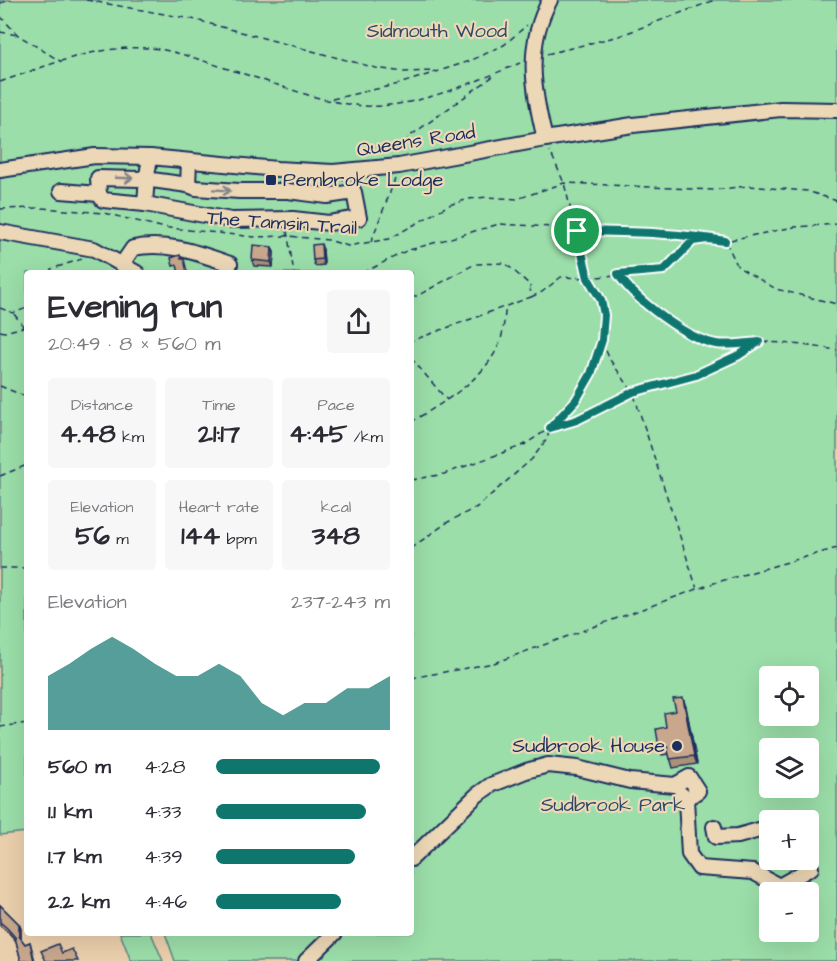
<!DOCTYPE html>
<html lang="en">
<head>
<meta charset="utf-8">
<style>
	body { margin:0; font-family:"Architects Daughter",sans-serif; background:#f7f7f7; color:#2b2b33; height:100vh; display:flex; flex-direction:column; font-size:22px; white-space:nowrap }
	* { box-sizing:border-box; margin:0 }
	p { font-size:20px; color:#7c7c81 }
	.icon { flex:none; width:33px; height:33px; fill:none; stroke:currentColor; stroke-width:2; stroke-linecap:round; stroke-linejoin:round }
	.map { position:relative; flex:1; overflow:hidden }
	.panel { position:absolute; left:24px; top:270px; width:390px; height:666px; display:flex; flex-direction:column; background:#fff; border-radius:6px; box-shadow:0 6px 24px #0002 }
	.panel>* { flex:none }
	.tools { position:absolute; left:759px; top:666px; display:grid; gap:12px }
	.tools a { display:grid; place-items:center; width:60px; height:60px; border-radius:6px; background:#fff; box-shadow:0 6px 24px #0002; font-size:30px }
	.pin { position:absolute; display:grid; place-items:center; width:51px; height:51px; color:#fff; margin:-26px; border:3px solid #fff; border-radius:50%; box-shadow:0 2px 6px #0007 }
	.round { display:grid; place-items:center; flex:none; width:63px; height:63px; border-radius:6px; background:#f7f7f7 }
	.headline { display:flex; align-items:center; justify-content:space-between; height:102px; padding:0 24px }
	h1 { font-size:33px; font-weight:800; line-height:45px }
	.stats { display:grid; grid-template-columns:repeat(3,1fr); gap:9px; height:102px; padding:6px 24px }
	.stats div { display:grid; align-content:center; border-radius:6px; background:#f7f7f7; text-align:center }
	.stats b { font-size:26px; font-weight:800 }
	.stats small { font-size:16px; font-weight:400 }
	.stats p { font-size:16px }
	.chart { height:168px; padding:12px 24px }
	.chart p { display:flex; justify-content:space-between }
	.chart svg { width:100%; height:108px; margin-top:6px; fill:#0f766e; opacity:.7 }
	ul { padding:0 24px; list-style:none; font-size:20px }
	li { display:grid; grid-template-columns:96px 72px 1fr; align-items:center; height:45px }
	li i { height:15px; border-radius:8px; background:#0f766e }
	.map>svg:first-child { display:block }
	.green { fill:#9bdea9; stroke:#5b8684; stroke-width:1.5; fill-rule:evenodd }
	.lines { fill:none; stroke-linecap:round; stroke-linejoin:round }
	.minor-casing { stroke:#1b2f5e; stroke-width:18 }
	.path { stroke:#1b2f5e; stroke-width:1.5; stroke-dasharray:6 4.5; stroke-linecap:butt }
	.minor { stroke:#ecd8b6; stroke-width:14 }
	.wall { fill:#ac9078; stroke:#1b2f5e; stroke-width:1.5 }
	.shaded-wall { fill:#8c7562; stroke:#1b2f5e; stroke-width:1.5 }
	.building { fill:#c8a78c; stroke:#1b2f5e; stroke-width:1.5 }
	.oneway { stroke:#84848a }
	.route-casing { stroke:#fff; stroke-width:12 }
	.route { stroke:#0f766e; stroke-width:8 }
	.poi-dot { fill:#1b2f5e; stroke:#ecd8b6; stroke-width:2 }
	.labels { text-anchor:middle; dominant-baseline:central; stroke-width:4.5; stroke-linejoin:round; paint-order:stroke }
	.park-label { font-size:20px; fill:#2e4969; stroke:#ecd8b6 }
	.street-label { font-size:20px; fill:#1b2f5e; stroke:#ecd8b6 }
	.poi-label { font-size:20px; fill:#1b2f5e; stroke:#ecd8b6; text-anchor:start }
</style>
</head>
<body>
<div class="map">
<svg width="837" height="961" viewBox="0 0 837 961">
	<rect width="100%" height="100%" fill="#eacfac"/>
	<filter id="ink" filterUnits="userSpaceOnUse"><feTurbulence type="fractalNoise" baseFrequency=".0167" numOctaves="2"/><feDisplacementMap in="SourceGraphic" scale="12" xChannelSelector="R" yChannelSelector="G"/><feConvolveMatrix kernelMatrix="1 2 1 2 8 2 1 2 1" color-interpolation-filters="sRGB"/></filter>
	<g filter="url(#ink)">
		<g class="green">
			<path d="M0,0H837V961H175L165,933H411V273H27V832L0,835ZM770,676H808V716H770ZM770,748H808V788H770ZM770,820H808V860H770ZM770,892H808V932H770Z"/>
			<path d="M120,933H151L163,961H131Z"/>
		</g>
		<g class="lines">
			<defs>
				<g id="minor">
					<path d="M545,139C533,91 525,45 550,0"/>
					<path d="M150,157L147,176L140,179L98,178L99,194L103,200L145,204L231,220L293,219L329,223L359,218L354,192L327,196L288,191H239L196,188L188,185L189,161"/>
					<path d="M0,170L95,156L150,157L277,169L333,172L399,166L545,139L633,125L781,109L837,110"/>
					<path d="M61,191L99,194"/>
					<path d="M145,204L147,176L152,180L188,185"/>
					<path d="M0,232L94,249L137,273"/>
					<path d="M122,264L133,248C167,241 198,253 230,264"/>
					<path d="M681,794L686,799L689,854L699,868L753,872L779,886L811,868L808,858"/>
					<path d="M714,827L716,837L738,836L770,827"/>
					<path d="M411,859L477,795L491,785L526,771L548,765L577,768L630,781L675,785L689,777L698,791L686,799"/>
					<path d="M306,961L335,933"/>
				</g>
			</defs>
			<use href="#minor" class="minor-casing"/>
			<g class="path">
				<path d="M86,0L192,19L376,68L404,72L436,71"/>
				<path d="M0,3L12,0"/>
				<path d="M0,16L18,35L60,61"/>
				<path d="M0,32L18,35"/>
				<path d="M547,54L619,36L715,0"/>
				<path d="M0,82C49,65 96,45 149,48C177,50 214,65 241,73C280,85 322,103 364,106C412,109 475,82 520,63"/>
				<path d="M332,99L399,84L470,61L504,45L527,25"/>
				<path d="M399,152L410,136L495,75"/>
				<path d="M0,209L42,208L104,213L161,227L255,237L288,236L328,240L348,246L389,239L449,205L469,199L487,197L517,199L564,183L714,190L748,186L807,191L837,201"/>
				<path d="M287,231L294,273"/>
				<path d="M371,242L395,179"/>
				<path d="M726,242L738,267L776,289L837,304"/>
				<path d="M50,273L51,269L82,259"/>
				<path d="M363,273L406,251L499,224L570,228L577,231L660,232L692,235L725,241L794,227L837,224"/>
				<path d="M619,275C634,299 687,338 716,344C729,347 745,342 758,342C784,342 811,346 837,350"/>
				<path d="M411,296H417L475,264L505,263L530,285L531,297L411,341"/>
				<path d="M531,297L542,292L561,277L588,278L664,270L693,241L713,240"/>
				<path d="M0,308L13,313L27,308"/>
				<path d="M14,314L24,327"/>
				<path d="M0,331L5,332L27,326"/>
				<path d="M602,341L610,360L633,392L697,589"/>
				<path d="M411,358L447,400"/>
				<path d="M0,386L27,397"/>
				<path d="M411,422C444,402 488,378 501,339C504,329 504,317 506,307"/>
				<path d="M0,476L27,465"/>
				<path d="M411,480L444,474L524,445L550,428L576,400L591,374L602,340L604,315L601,300L588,278L564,183L550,151"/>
				<path d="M411,548L448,522L477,507L532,459L547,439L550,428L577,420L633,392L696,375L739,355L759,342"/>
				<path d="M0,568H27"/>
				<path d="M411,678L494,663L714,583L837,548"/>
				<path d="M0,727L27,723"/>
			</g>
			<use href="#minor" class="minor"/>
		</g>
		<g class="wall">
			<path d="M323,250L324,265L315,266L313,260Z"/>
			<path d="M274,252L273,267L254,266L252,260Z"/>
			<path d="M686,707L697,764L673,768L669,754L662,755L659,747L666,727L676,711Z"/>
			<path d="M0,905L19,924L21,929V939L25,944L30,942L35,961H21L16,941L9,933L0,926Z"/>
		</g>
		<g class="shaded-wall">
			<path d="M321,244L323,250L324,265L322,259Z"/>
			<path d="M272,247L274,252L273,267L271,262Z"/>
			<path d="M683,698L686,707L697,764L694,756Z"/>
			<path d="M19,924L21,929V941L19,936Z"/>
		</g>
		<g class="building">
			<path d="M321,244L322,259L313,260L312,245Z"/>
			<path d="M253,245L272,247L271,262L252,260Z"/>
			<path d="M180,255L181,259H184L187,272L179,273L177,265L173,266L171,258Z"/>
			<path d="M683,698L694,756L670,759L667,746L659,747L656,729L666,727L664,713L676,711L673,699Z"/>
			<path d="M0,905L19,924V936L25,944L30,942L34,961H21L15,937L7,928L0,922Z"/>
			<path d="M58,944L62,953L72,949L78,961H46L41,951Z"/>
		</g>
		<defs><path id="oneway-shaft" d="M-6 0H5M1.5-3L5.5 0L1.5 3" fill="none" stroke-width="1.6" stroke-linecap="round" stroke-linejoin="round" transform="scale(1.5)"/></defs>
		<g class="oneway">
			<use href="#oneway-shaft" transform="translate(124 178) rotate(2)"/>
			<use href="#oneway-shaft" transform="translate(222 190) rotate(4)"/>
		</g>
	</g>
	<g class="lines" filter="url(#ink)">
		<defs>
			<path id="route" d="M577,231C627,232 675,232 725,241L707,239L693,241L664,270L618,274C634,299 687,339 716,344C729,346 746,343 759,342L739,355L696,375L633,392L577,420L550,428L576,400L591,374L602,340L604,315L601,300L588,278Z"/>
		</defs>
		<use href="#route" class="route-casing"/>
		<use href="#route" class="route"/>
	</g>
	<g class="poi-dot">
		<rect x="265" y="174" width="12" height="12" rx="3"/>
		<circle cx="677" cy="746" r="6"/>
	</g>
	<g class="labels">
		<g class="park-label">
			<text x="437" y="31">Sidmouth Wood</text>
			<text x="613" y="805">Sudbrook Park</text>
		</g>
		<g class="street-label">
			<text transform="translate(416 141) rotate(-9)">Queens Road</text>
			<text transform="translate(282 223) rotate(4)">The Tamsin Trail</text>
		</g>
		<g class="poi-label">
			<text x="283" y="180">Pembroke Lodge</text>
			<text x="665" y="746" text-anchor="end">Sudbrook House</text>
		</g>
	</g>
</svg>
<div class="tools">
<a><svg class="icon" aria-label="locate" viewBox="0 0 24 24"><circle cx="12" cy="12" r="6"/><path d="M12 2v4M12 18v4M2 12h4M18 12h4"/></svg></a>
<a><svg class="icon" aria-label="layers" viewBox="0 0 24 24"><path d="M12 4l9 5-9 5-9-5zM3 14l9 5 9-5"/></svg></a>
<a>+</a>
<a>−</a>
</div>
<div class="pin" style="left:577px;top:231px;background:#1e9e55"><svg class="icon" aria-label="arrive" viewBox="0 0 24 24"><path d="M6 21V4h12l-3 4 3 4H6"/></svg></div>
<section class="panel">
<div class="headline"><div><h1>Evening run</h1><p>20:49 · 8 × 560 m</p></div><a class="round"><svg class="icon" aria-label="share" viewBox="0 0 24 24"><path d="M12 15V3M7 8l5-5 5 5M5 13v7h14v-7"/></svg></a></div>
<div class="stats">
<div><p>Distance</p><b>4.48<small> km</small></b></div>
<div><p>Time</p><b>21:17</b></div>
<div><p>Pace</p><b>4:45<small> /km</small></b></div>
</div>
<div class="stats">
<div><p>Elevation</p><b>56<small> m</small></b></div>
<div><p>Heart rate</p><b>144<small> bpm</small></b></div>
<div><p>kcal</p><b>348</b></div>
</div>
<div class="chart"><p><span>Elevation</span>237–243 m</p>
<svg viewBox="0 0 160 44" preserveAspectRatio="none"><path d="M0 44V22L10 17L20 11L30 6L40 11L50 17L60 22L70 22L80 17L90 22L100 33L110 38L120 33L130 33L140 27L150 27L160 22V44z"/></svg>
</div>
<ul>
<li><b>560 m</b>4:28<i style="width:94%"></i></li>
<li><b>1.1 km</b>4:33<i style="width:86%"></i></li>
<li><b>1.7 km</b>4:39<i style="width:80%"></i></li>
<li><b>2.2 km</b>4:46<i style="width:72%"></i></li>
</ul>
</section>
</div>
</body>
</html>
